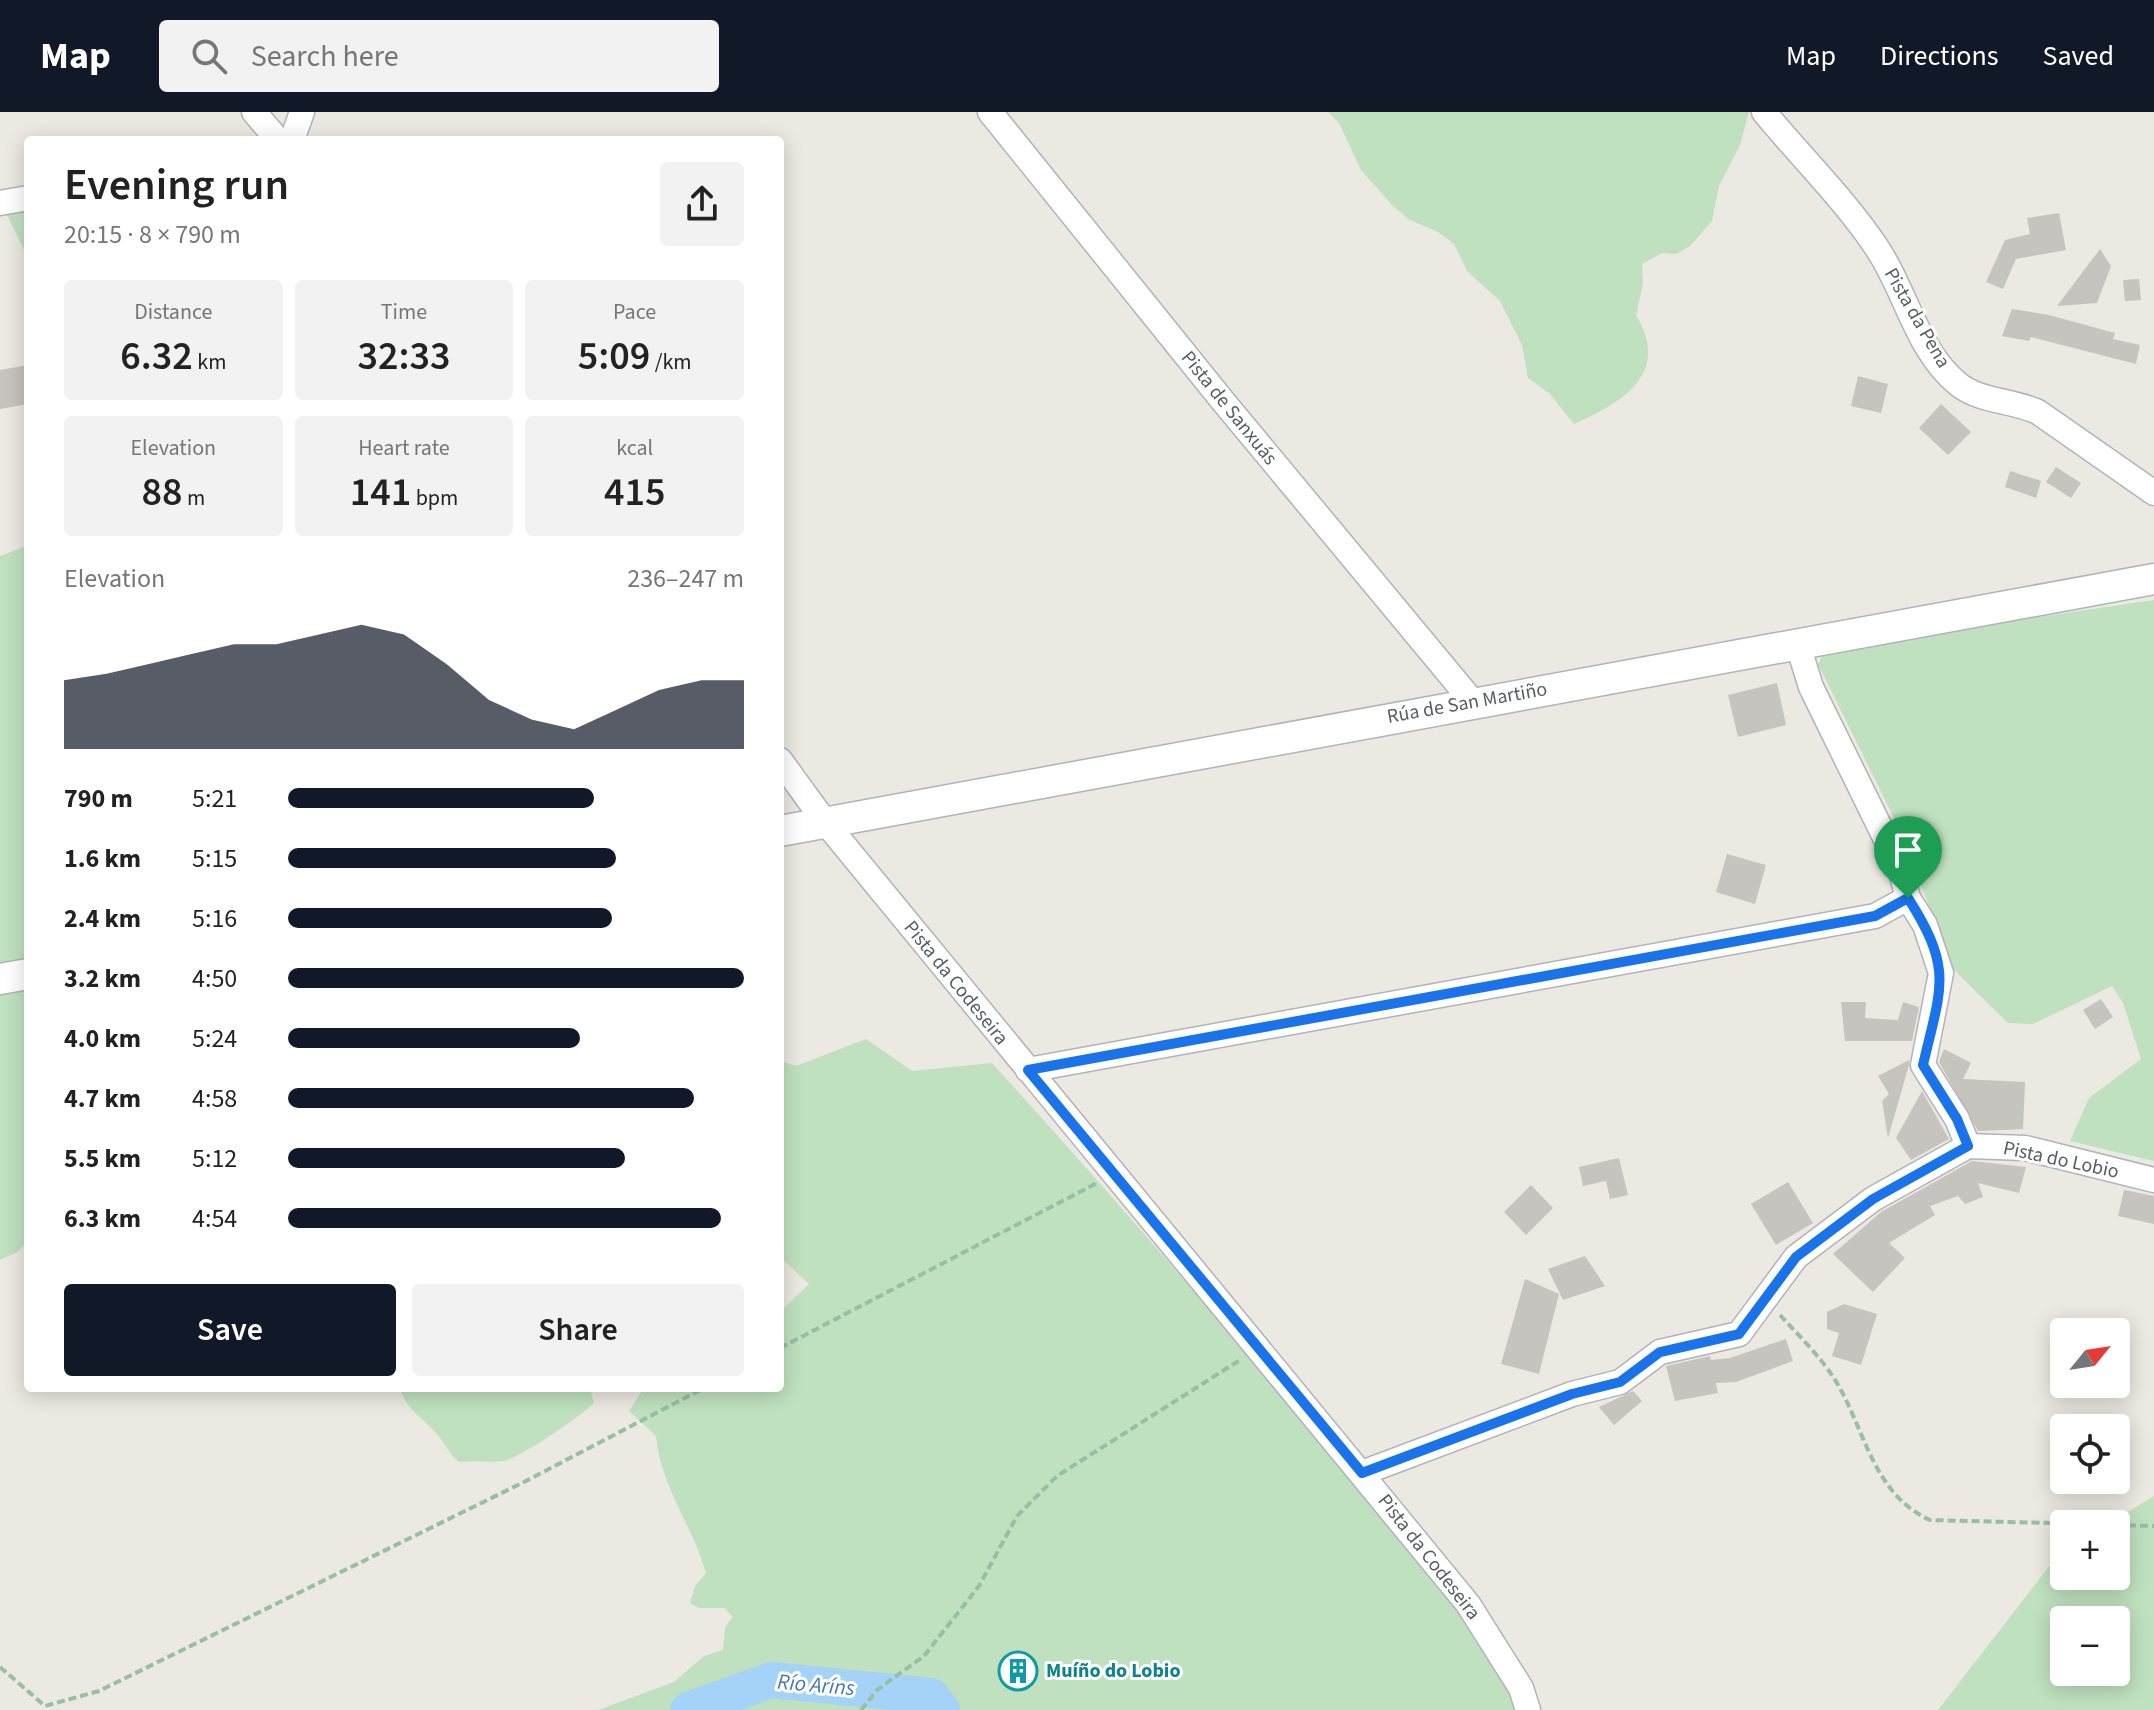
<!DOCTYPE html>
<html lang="en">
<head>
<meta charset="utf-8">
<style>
	body { margin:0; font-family:"Source Sans 3",sans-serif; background:#f2f2f2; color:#222; height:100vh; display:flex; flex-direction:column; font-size:30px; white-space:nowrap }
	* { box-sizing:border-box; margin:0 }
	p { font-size:26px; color:#767676 }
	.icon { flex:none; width:44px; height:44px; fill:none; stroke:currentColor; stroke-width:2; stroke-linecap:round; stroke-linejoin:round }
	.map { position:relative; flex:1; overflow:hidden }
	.drawer { position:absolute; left:24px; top:24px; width:760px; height:1256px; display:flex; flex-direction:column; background:#fff; border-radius:8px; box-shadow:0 4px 20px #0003 }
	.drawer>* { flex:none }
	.needle { width:52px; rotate:60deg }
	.controls { position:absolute; left:2050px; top:1206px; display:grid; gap:16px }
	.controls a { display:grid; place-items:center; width:80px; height:80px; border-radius:8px; background:#fff; box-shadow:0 4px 20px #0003; font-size:40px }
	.pin { position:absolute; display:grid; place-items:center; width:68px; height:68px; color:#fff; margin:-82px -34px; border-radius:50% 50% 50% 0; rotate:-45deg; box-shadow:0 0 8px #0007 }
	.pin .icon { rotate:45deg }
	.round { display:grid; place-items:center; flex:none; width:84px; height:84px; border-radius:8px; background:#f2f2f2 }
	.headline { display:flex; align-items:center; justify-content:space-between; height:136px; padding:0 40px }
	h1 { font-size:44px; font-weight:600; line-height:60px }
	.stats { display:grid; grid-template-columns:repeat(3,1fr); gap:12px; height:136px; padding:8px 40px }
	.stats div { display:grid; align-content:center; border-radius:8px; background:#f2f2f2; text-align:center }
	.stats b { font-size:40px; font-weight:600 }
	.stats small { font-size:22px; font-weight:400 }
	.stats p { font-size:22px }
	.chart { height:224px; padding:16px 40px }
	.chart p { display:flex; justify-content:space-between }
	.chart svg { width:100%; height:144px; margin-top:8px; fill:#111827; opacity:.7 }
	.button { display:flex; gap:16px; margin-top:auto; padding:16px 40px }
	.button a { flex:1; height:92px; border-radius:8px; background:#111827; color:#fff; font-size:32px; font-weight:600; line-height:92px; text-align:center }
	.button a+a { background:#f2f2f2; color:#222 }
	ul { padding:0 40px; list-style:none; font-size:26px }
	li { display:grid; grid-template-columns:128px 96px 1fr; align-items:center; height:60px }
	li i { height:20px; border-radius:10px; background:#111827 }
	header { display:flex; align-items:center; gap:48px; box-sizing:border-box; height:112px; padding:0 40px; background:#111827; color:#fff }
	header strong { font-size:38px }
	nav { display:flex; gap:44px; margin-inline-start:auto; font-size:28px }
	.search { width:560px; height:72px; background:#f2f2f2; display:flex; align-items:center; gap:20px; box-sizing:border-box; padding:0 28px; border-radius:8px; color:#767676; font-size:30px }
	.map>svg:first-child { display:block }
	.green { fill:#bfe1bf; fill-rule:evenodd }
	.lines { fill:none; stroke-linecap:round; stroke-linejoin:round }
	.river { stroke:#a5d2f7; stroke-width:36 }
	.building { fill:#c6c4be }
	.minor-casing { stroke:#b2b3b8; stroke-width:27 }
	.tertiary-casing { stroke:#b2b3b8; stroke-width:33 }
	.path { stroke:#97bfa3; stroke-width:4; stroke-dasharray:8 4; stroke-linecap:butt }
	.minor { stroke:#fff; stroke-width:24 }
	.tertiary { stroke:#fff; stroke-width:30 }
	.route-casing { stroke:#fff; stroke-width:16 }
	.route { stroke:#1a73e8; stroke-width:10 }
	.labels { text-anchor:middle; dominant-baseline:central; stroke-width:6; stroke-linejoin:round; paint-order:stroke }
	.street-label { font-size:20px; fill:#595d61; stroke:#fff }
	.culture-label { font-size:20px; font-weight:bold; fill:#0d838f; stroke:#fff; text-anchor:start }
	.water-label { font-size:22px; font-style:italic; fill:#4779b0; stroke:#fff }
</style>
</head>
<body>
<header>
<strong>Map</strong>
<div class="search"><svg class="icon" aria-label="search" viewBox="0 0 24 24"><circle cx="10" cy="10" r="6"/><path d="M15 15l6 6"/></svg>Search here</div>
<nav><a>Map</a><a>Directions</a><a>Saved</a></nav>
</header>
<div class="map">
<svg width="2154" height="1598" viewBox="0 0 2154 1598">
	<rect width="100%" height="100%" fill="#ebe9e1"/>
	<g class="green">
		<path d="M1328,0H1749L1740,33L1719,74L1712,109L1690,134L1676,142L1662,141L1642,152L1643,172L1636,203C1671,261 1624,290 1574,312L1550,282L1528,266L1522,233L1500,189L1467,159L1454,132L1438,120L1408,107L1392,93L1361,58L1339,11Z"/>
		<path d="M28,98V146L6,101Z"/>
		<path d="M24,435L28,437V1128L18,1140L0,1148V444Z"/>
		<path d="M2154,488V1049L2070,1029L2089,986L2141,947L2123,891L2112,874L2033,912L2008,911L1954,858L1898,714L1818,552L1827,536Z"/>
		<path d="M866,927L912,959L992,951C1114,1086 1233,1222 1348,1363C1409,1438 1476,1510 1518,1598H598L674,1570L704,1544L723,1538L725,1515L733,1505L724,1496H699L690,1491L695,1474L706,1461C692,1412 661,1375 656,1324L629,1299L644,1276H780V1200L809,1172L780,1145V949L796,954Z"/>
		<path d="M400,1276H590L594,1291C581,1304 520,1346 503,1349C489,1351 474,1348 459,1350C448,1341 445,1330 435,1320C421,1304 407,1299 400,1276Z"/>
		<path d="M2154,1384V1598H1938L2058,1443L2064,1439V1464H2116V1412H2108ZM2116,1508V1560H2064V1508Z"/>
	</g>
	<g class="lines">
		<path class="river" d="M688,1598L771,1568L931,1584L942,1598"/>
	</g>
	<g class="building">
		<path d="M2059,101L2066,138L2016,147L2003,177L1986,170L2005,128L2030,122L2027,106Z"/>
		<path d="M2100,137L2111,154L2097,191L2057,194Z"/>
		<path d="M2139,167L2141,188L2125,189L2123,168Z"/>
		<path d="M2012,197L2049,203L2115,221L2113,227L2140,233L2136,252L2031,225L2029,229L2002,224Z"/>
		<path d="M28,253V292L0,297V258Z"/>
		<path d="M1858,264L1888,272L1881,301L1851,294Z"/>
		<path d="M1941,292L1971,320L1948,343L1919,316Z"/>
		<path d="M2056,355L2081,371L2071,386L2046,370Z"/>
		<path d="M2010,359L2041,369L2036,386L2005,375Z"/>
		<path d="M1777,571L1786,613L1738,625L1728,583Z"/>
		<path d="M1727,742L1766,753L1755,792L1716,780Z"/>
		<path d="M2101,887L2113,905L2095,917L2083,898Z"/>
		<path d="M1841,890H1866L1865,906L1898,908L1903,890L1919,895L1912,929H1845Z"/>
		<path d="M1944,937L1971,951L1963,967L2025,970L2023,1017L1978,1019L1939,950Z"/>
		<path d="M1909,948V953L1888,1026L1882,989L1889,982L1878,964Z"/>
		<path d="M1922,979L1949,1027L1911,1048L1896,1026Z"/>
		<path d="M1619,1046L1628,1083L1610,1087L1606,1069L1583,1074L1579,1055Z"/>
		<path d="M1972,1049L2026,1055L2019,1081L1978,1071L1983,1085L1965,1092L1958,1084L1930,1094L1935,1103L1889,1131L1905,1146L1873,1180L1833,1142L1881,1100Z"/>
		<path d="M1788,1070L1813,1111L1776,1133L1751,1092Z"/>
		<path d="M1531,1073L1553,1096L1526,1123L1504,1100Z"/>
		<path d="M2124,1078L2154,1084V1112L2118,1104Z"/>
		<path d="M1585,1144L1605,1174L1563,1188L1548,1157Z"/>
		<path d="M1525,1167L1559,1182L1539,1262L1501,1252Z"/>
		<path d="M1844,1192L1877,1202L1861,1253L1832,1244L1839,1221L1827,1217V1200Z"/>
		<path d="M1786,1227L1793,1249L1736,1270L1716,1271L1718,1281L1675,1289L1666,1254L1710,1244L1711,1248L1730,1246Z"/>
		<path d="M1633,1279L1642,1289L1614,1313L1599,1295Z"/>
	</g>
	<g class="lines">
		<defs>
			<g id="minor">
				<path d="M254,0L278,28"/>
				<path d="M990,0L1222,288L1472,589"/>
				<path d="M1764,0C1801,45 1845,88 1877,136C1906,179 1917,239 1958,272C1980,290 2013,288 2038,300L2154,381"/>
				<path d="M292,28L302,0"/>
				<path d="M0,91L28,86"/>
				<path d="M1797,530L1811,575L1900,756L1908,786L1925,813L1941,861L1923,953L1957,1007L1968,1034"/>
				<path d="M780,648L825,710L1468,1492L1521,1576L1528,1598"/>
				<path d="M1028,958L1875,804L1908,786"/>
				<path d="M1362,1361L1572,1282L1620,1270L1660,1240L1739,1222L1796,1145L1873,1087L1968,1034L2025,1036L2154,1068"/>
			</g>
			<g id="tertiary">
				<path d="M780,719L2154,467"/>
				<path d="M0,867L28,862"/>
			</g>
		</defs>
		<use href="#minor" class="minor-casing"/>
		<use href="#tertiary" class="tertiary-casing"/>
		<g class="path">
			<path d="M1780,1203C1802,1227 1827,1251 1842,1280C1867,1328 1877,1384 1930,1408L2089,1412"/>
			<path d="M780,1236L1097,1071"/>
			<path d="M2116,1413L2154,1414"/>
			<path d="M0,1555L45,1594L99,1579L524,1370L704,1276"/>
			<path d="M861,1598L877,1578L924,1544L979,1474L1017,1404L1057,1364L1240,1248"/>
		</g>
		<use href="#minor" class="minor"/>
		<use href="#tertiary" class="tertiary"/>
	</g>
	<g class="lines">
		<defs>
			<path id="route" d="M1908,786C1954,858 1941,875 1923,953L1957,1007L1968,1034L1873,1087L1796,1145L1739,1222L1660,1240L1620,1270L1572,1282L1362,1361L1028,958L1875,804Z"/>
		</defs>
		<use href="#route" class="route-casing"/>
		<use href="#route" class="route"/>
	</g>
	<defs>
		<symbol id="building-ring" viewBox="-11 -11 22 22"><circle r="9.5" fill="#fff" stroke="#0f9aa8" stroke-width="1.5"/><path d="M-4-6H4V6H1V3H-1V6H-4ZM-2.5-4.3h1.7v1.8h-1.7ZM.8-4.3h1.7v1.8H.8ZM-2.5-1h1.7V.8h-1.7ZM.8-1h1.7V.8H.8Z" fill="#0f9aa8"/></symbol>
	</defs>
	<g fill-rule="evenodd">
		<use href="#building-ring" x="996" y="1537" width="44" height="44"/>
	</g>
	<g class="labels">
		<g class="street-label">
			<text transform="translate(1917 206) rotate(60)">Pista da Pena</text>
			<text transform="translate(1229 296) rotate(51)">Pista de Sanxuás</text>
			<text transform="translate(1467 591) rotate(-10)">Rúa de San Martiño</text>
			<text transform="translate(956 871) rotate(51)">Pista da Codeseira</text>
			<text transform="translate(2061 1048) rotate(12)">Pista do Lobio</text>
			<text transform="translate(1429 1445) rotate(52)">Pista da Codeseira</text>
		</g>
		<g class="culture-label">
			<text x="1046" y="1559">Muíño do Lobio</text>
		</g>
		<g class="water-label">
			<text transform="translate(816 1573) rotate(5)">Río Aríns</text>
		</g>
	</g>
</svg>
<div class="controls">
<a><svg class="needle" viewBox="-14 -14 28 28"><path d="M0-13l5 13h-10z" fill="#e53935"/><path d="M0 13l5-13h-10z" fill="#767676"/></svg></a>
<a><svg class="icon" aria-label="locate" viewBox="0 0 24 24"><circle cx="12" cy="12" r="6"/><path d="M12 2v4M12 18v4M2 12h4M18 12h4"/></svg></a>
<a>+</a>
<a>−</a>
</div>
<div class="pin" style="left:1908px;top:786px;background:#1e9e55"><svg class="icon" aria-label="arrive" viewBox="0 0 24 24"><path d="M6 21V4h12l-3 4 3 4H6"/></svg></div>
<section class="drawer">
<div class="headline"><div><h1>Evening run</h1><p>20:15 · 8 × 790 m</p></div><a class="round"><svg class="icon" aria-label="share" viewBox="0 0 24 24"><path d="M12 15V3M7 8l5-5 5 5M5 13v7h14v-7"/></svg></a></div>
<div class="stats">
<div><p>Distance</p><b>6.32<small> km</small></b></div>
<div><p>Time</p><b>32:33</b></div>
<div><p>Pace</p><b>5:09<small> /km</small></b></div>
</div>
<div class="stats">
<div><p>Elevation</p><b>88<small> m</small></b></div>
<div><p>Heart rate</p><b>141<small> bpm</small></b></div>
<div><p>kcal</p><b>415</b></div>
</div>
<div class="chart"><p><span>Elevation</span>236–247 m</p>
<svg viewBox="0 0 160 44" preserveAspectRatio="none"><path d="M0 44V23L10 21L20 18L30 15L40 12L50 12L60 9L70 6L80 9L90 18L100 29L110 35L120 38L130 32L140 26L150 23L160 23V44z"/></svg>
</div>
<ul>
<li><b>790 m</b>5:21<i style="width:67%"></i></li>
<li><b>1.6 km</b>5:15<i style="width:72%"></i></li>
<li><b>2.4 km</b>5:16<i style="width:71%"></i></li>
<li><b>3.2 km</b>4:50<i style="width:100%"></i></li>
<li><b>4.0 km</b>5:24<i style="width:64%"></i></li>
<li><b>4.7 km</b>4:58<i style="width:89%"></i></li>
<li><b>5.5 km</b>5:12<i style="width:74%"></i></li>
<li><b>6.3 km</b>4:54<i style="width:95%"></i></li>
</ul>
<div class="button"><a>Save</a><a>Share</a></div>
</section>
</div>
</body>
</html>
